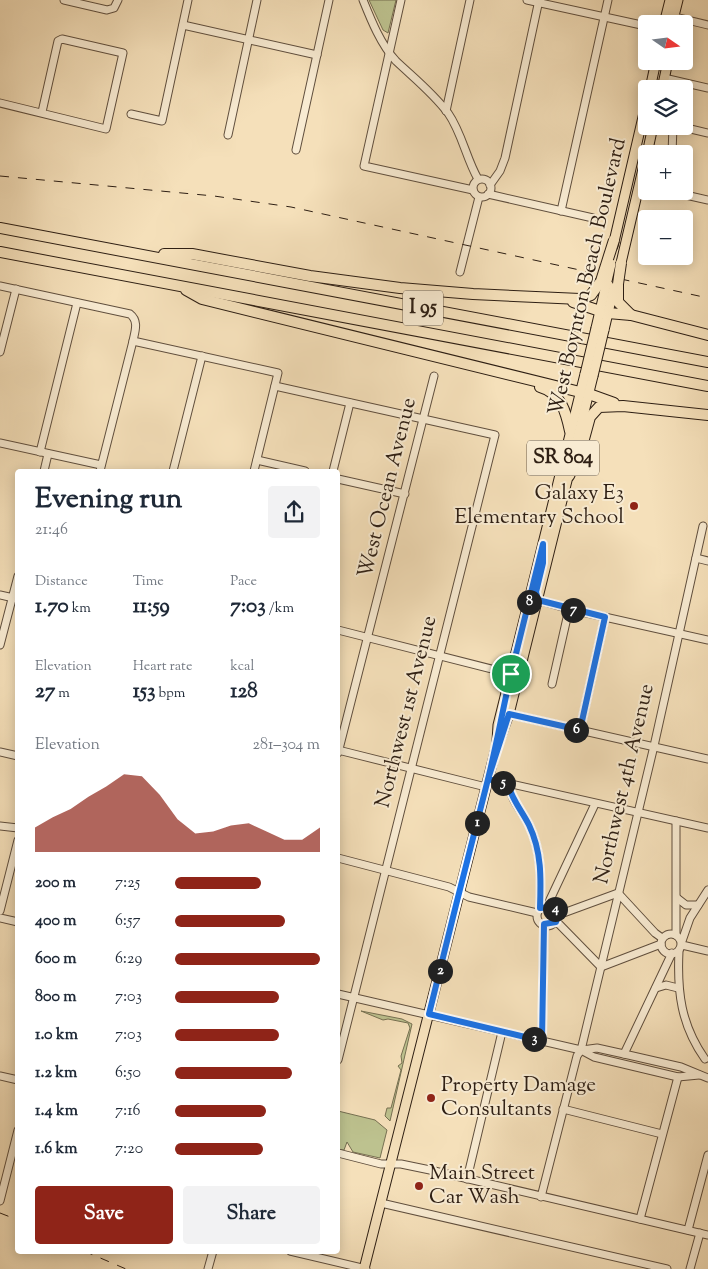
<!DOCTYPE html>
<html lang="en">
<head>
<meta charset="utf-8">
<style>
	body { margin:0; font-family:"Sorts Mill Goudy",serif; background:#f2f2f3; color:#1f2937; height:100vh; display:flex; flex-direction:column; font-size:19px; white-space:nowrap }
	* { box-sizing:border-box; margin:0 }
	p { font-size:16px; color:#747a83 }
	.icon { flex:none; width:28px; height:28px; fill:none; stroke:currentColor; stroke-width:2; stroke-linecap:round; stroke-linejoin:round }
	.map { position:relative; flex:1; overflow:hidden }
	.details { position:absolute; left:15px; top:469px; width:325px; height:785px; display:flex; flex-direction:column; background:#fff; border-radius:5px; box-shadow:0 2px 12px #0003 }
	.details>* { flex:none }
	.needle { width:32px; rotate:104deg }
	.controls { position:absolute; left:638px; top:15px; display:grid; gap:10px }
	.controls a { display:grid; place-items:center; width:55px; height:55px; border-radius:5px; background:#fff; box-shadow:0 2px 12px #0003; font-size:25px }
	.pin { position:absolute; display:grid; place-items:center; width:42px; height:42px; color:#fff; margin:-21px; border:2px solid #fff; border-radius:50%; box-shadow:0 1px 5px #0007 }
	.km { position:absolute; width:25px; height:25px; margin:-12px; border-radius:50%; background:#222; color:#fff; font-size:14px; line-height:25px; text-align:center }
	.round { display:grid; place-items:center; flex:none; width:52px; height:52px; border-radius:5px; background:#f2f2f3 }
	.head { display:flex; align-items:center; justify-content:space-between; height:85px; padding:0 20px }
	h1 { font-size:28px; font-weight:800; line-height:38px }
	.figures { display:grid; grid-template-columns:repeat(3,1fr); gap:8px; height:85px; padding:5px 20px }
	.figures div { display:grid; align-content:center }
	.figures b { font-size:21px; font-weight:800 }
	.figures small { font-size:14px; font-weight:400 }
	.figures p { font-size:14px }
	.chart { height:140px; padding:10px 20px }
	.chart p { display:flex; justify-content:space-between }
	.chart svg { width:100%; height:90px; margin-top:5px; fill:#8f2418; opacity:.7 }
	.primary-button { display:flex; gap:10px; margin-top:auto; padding:10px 20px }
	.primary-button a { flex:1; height:58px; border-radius:5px; background:#8f2418; color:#fff; font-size:20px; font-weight:800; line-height:58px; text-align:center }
	.primary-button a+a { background:#f2f2f3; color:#1f2937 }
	ul { padding:0 20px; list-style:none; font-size:16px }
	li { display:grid; grid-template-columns:80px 60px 1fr; align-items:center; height:38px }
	li i { height:12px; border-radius:6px; background:#8f2418 }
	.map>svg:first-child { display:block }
	.green { fill:#bdc28f; stroke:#767052 }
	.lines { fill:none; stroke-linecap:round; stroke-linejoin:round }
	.minor-casing { stroke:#604f3e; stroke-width:9 }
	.major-casing { stroke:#2e1f14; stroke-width:11 }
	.highway-casing { stroke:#2e1f14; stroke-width:12 }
	.minor { stroke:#f8ebd2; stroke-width:7 }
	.major { stroke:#f5e0ba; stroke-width:9 }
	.highway { stroke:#f5e0ba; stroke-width:10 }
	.rail { stroke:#2e1f14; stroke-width:1; stroke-dasharray:9 9; stroke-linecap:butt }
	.major-bridge-casing { stroke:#2e1f14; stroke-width:11; stroke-linecap:butt }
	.highway-bridge-casing { stroke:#2e1f14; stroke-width:12; stroke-linecap:butt }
	.major-bridge { stroke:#f5e0ba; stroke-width:9 }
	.highway-bridge { stroke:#f5e0ba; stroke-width:10 }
	.route-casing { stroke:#fff; stroke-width:10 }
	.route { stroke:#1a73e8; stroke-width:6 }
	.poi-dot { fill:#8f2418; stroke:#f8ebd2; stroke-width:2 }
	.labels { text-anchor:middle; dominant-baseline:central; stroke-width:4; stroke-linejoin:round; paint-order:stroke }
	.shield { fill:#f8ebd2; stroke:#6b5c4d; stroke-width:1 }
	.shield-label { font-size:20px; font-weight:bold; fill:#2e1f14 }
	.street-label { font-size:21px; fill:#2e1f14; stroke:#f8ebd2 }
	.poi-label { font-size:21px; fill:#2e1f14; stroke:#f8ebd2; text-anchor:start }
</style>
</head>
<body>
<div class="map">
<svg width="708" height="1269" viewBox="0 0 708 1269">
	<rect width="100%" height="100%" fill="#f5e0ba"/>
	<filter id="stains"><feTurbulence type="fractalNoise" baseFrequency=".004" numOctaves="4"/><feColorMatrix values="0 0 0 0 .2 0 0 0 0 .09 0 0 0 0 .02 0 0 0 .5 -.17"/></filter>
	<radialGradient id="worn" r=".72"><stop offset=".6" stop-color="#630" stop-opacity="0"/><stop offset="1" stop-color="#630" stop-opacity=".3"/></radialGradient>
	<g class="green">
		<path d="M369,0H396L388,33L383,30Z"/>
		<path d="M361,1011L402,1019L412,1024L390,1121L385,1116L387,1108H391L401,1070L398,1066L402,1063L401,1056L410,1028L408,1023L388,1019L383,1020Z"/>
		<path d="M338,1111L375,1120L387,1130L380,1158L353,1152L347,1142L344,1150H338Z"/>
	</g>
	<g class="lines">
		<defs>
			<g id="minor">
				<path d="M64,0L107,10L114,8L118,0"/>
				<path d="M363,0C371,20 381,45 396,61C414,78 433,93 448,113C462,133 466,158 478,179"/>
				<path d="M401,0L364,166L473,190"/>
				<path d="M527,0L646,26"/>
				<path d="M679,18L708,25"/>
				<path d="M183,25L317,55"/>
				<path d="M664,78L708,88"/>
				<path d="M0,103L106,129L123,53L62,39L58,41L42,112"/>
				<path d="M446,111L470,0"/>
				<path d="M131,114L162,121L188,0"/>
				<path d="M678,126L708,133"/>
				<path d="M228,135L257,0"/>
				<path d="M296,150L329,0"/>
				<path d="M672,154L673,126"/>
				<circle cx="482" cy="188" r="9"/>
				<path d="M490,185L500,171L505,158L539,0"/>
				<path d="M668,191L708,200"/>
				<path d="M488,194L593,218"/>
				<path d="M561,211L608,0"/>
				<path d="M460,272L479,197"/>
				<path d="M0,286L130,314C139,321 135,331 133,341L100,471"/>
				<path d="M133,341L278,373L254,471"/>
				<path d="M0,352L16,289"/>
				<path d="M275,386L495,435L338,1060"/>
				<path d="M0,443L101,465"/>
				<path d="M40,452L77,303"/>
				<path d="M257,460L305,471"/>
				<path d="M44,471L48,454"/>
				<path d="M173,471L202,356"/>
				<path d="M333,471L350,403"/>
				<path d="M338,479L405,494"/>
				<path d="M696,558L708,561"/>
				<path d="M0,595L18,599"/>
				<path d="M538,600L569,609L708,640"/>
				<path d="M338,630L511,674"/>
				<path d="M0,645L18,576"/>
				<path d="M552,684L569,609"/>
				<path d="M509,714L708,759"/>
				<path d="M580,730L605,617"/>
				<path d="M338,750L486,787"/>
				<path d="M0,752L18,756"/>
				<path d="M338,753L434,376"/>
				<path d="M489,779L708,828"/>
				<path d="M508,784C511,800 522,811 529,825C542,852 541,879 540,908"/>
				<path d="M0,826L18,828"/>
				<path d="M338,858L449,887L469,897L537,913"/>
				<path d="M677,898L686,905H698"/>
				<circle cx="547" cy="916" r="10"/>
				<path d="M547,906L595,804"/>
				<path d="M0,911L18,840"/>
				<path d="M558,915L618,893L655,933L662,938"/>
				<path d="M0,918L18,922"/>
				<path d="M556,921L601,967L661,944"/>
				<circle cx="671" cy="944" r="10"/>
				<path d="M676,935V821"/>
				<path d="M682,941L690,918L708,890"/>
				<path d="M682,945L708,951"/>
				<path d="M679,951C677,992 681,1025 705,1059"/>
				<path d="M656,988L666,985L678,988"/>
				<path d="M338,994L581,1050L594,1057L678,1077L699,1075"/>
				<path d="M542,1041L544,924"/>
				<path d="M582,1050L597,1048L624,1054L681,1067L708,1078"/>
				<path d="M624,1054L672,953"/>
				<path d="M0,1076L18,1080"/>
				<path d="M563,1109L662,1134"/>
				<path d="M338,1153L381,1164H401L430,1170L708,1235"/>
				<path d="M467,1179L502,1032"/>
				<path d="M541,1197L577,1056L581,1050L654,746L703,526"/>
				<path d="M0,1201L18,1130"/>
				<path d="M381,1203L667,1269"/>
				<path d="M640,1219L678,1077"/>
				<path d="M688,1230L708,1155"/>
				<path d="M290,1251L366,1269"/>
				<path d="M208,1269L213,1251"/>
				<path d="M690,1269L700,1233"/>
			</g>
			<g id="major">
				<path d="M664,24L670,0"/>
				<path d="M672,24L678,0"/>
				<path d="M650,89L656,61"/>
				<path d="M662,89L668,61"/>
				<path d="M647,154L653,126"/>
				<path d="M613,246L646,104"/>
				<path d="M621,263L646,156"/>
				<path d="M596,328L607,281"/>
				<path d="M604,330L615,283"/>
				<path d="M497,741L498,725L585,374"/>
				<path d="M364,1269L495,752L509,714L593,376"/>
			</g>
			<g id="highway">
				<path d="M0,228L708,362"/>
				<path d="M0,252L708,386"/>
				<path d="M164,254H192L310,276L400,288L473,294L580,299L591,295L601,281"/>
				<path d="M618,284V302L631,315"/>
				<path d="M186,290L202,299L580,392"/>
				<path d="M573,302L600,311"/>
				<path d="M608,313L631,315L708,335"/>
				<path d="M540,387C561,393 566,412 570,431"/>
				<path d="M589,394L614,403"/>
				<path d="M569,476L581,450L590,417L599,407L623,406L708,415"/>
			</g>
		</defs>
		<use href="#minor" class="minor-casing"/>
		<use href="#major" class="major-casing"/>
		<use href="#highway" class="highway-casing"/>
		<use href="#minor" class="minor"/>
		<use href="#major" class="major"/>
		<use href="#highway" class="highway"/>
		<g class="rail">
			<path d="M0,176L214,196L291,207L708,298"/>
			<path d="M0,1213L18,1220"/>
			<path d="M84,1251L126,1269"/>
		</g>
		<defs>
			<g id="major-bridge">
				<path d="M607,281L611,264"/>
				<path d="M585,374L596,328"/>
				<path d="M593,376L604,330"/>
			</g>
			<g id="highway-bridge">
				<path d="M601,281L614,240"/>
				<path d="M618,284L621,263"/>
			</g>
		</defs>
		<use href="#major-bridge" class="major-bridge-casing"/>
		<use href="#highway-bridge" class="highway-bridge-casing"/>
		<use href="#major-bridge" class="major-bridge"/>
		<use href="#highway-bridge" class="highway-bridge"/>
	</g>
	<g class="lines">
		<defs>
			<path id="route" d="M511,674C502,712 496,749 486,787L456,905C447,942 438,978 429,1014L542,1041L544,924L556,922L558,913L552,907L540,908C541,879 542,852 529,825C522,811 512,800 508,784L488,779L509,714L580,730L605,617L538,600L536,592L543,563V544L511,674"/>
		</defs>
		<use href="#route" class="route-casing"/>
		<use href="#route" class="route"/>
	</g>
	<g class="poi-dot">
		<circle cx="634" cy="506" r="5"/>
		<circle cx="431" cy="1098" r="5"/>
		<circle cx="419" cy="1186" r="5"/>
	</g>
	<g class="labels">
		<g class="shield">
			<rect x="403" y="290.5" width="40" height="35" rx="4"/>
			<rect x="527" y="440.5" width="72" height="35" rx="4"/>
		</g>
		<g class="shield-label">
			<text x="423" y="308">I 95</text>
			<text x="563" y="458">SR 804</text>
		</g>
		<g class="street-label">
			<text transform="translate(588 277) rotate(-77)">West Boynton Beach Boulevard</text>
			<text transform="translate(388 488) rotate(-76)">West Ocean Avenue</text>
			<text transform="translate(407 712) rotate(-76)">Northwest 1st Avenue</text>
			<text transform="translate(625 784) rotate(-77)">Northwest 4th Avenue</text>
		</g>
		<g class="poi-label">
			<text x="624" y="494" text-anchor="end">Galaxy E3<tspan x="624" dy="24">Elementary School</tspan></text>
			<text x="441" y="1086">Property Damage<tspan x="441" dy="24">Consultants</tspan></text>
			<text x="429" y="1174">Main Street<tspan x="429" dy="24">Car Wash</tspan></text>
		</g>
	</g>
	<rect width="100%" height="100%" filter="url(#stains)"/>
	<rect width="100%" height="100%" fill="url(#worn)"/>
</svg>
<div class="controls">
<a><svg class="needle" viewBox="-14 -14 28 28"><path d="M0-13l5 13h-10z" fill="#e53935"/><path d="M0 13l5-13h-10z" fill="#747a83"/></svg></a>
<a><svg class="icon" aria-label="layers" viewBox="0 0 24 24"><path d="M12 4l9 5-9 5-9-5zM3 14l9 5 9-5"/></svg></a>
<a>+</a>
<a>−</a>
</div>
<div class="pin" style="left:511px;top:674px;background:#1e9e55"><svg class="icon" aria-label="arrive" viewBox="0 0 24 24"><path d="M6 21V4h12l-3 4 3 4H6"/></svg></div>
<b class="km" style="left:477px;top:823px">1</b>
<b class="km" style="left:440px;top:971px">2</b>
<b class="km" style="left:534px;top:1039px">3</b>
<b class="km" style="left:555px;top:909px">4</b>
<b class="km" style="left:503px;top:783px">5</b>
<b class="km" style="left:576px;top:730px">6</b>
<b class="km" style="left:573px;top:610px">7</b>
<b class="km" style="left:529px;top:602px">8</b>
<section class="details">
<div class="head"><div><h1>Evening run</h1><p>21:46</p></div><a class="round"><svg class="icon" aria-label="share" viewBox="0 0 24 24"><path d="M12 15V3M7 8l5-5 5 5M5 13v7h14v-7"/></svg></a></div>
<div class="figures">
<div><p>Distance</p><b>1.70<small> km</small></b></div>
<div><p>Time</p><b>11:59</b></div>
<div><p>Pace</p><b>7:03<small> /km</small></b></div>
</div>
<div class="figures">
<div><p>Elevation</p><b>27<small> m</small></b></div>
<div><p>Heart rate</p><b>153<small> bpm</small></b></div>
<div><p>kcal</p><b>128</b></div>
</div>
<div class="chart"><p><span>Elevation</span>281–304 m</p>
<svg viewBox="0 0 160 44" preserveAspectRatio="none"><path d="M0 44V32L10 27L20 23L30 17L40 12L50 6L60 7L70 16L80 28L90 35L100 34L110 31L120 30L130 34L140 38L150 38L160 32V44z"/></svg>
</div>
<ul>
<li><b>200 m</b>7:25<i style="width:59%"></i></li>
<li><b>400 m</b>6:57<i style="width:76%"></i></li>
<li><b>600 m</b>6:29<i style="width:100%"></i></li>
<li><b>800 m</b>7:03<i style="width:72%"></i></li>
<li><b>1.0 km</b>7:03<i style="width:72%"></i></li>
<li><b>1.2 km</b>6:50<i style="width:81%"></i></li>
<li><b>1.4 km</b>7:16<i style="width:63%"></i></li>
<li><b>1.6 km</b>7:20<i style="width:61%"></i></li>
</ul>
<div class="primary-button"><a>Save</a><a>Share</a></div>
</section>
</div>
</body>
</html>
